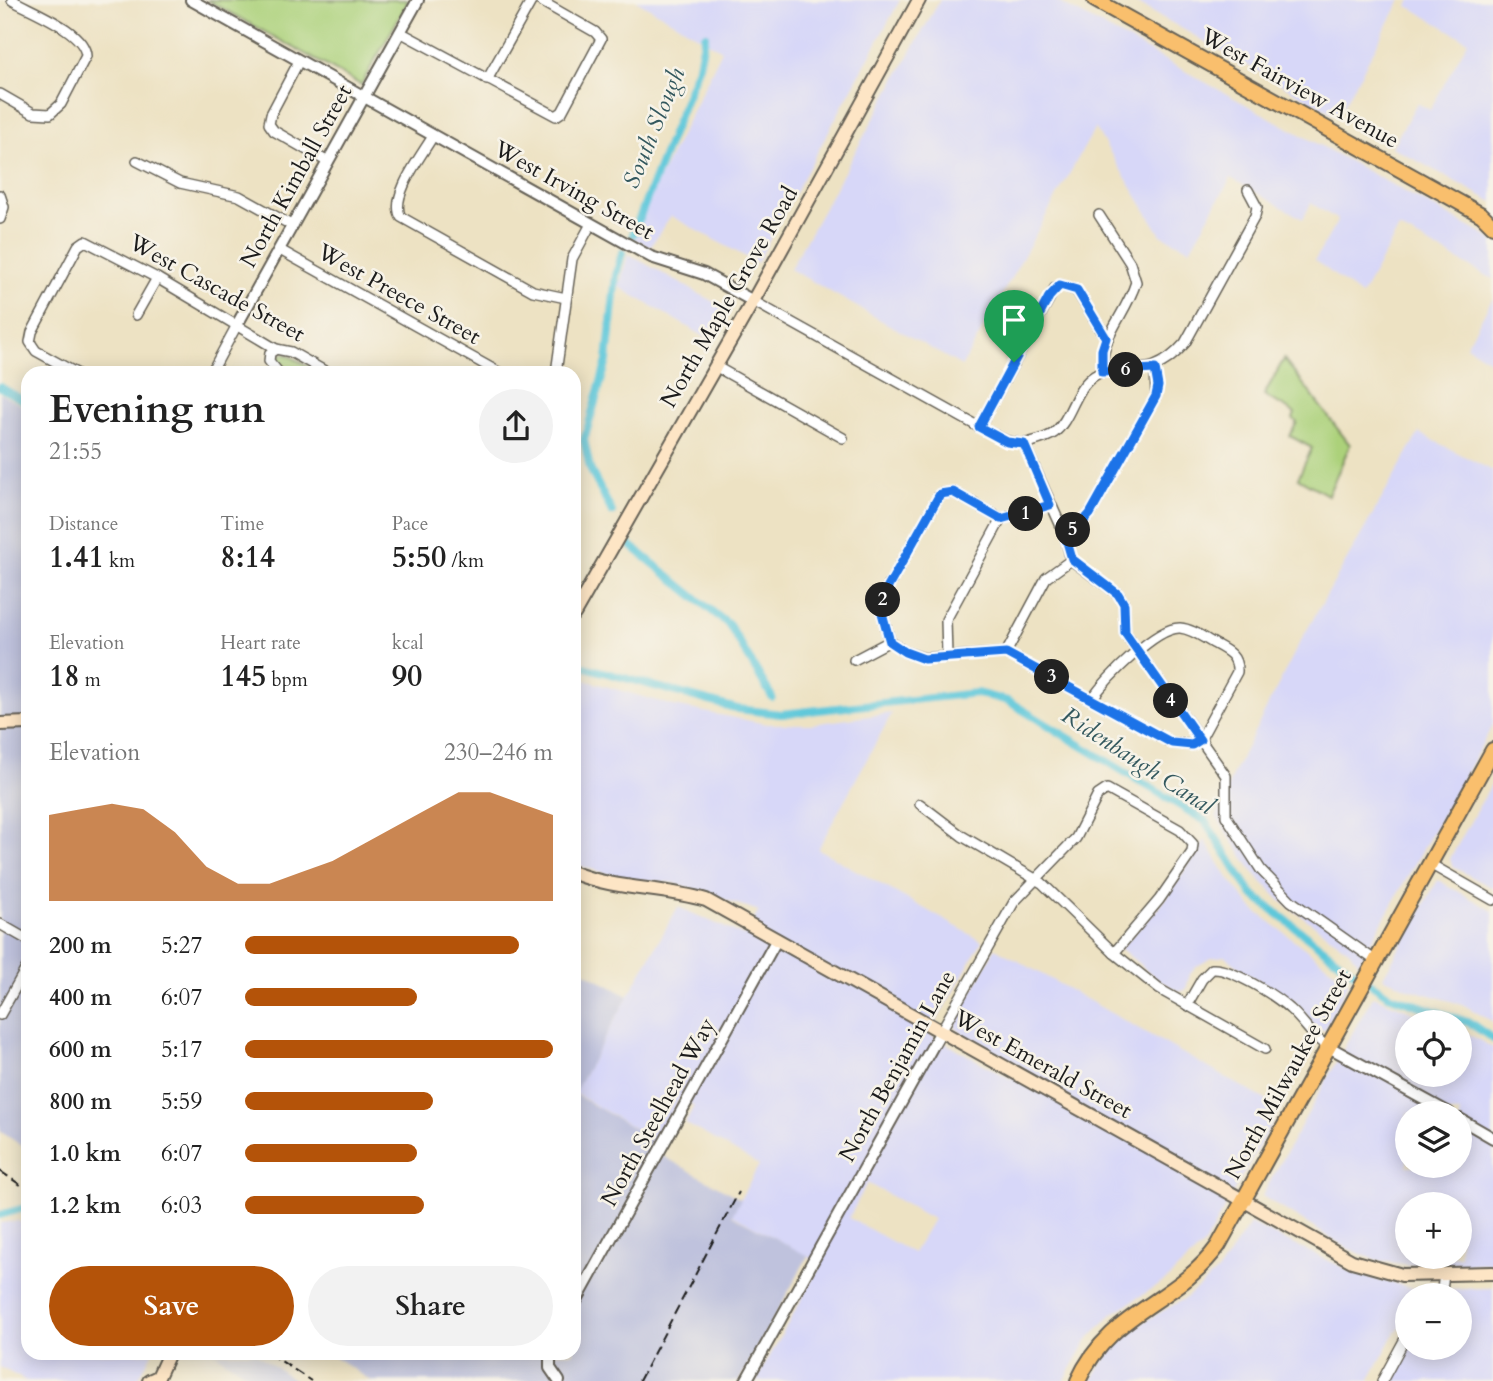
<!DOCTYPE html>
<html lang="en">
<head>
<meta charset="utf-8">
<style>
	body { margin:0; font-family:Cardo,serif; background:#f2f2f2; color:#222; height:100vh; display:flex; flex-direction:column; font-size:26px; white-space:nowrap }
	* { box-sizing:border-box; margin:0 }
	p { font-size:23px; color:#767676 }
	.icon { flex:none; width:38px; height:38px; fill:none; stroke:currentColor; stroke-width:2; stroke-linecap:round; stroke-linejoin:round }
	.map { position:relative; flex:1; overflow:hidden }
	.panel { position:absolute; left:21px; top:366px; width:560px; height:994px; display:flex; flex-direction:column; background:#fff; border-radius:21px; box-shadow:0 4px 18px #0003 }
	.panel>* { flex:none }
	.tools { position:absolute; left:1395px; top:1010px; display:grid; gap:14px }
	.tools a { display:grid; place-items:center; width:77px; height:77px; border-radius:50%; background:#fff; box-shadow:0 4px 18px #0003; font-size:35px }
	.pin { position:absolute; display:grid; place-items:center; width:60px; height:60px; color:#fff; margin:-72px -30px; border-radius:50% 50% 50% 0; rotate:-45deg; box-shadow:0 0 7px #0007 }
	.pin .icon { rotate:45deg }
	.km { position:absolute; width:35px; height:35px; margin:-18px; border-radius:50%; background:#222; color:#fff; font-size:19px; line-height:35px; text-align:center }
	.round { display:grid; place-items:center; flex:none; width:74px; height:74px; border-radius:37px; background:#f2f2f2 }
	.overview { display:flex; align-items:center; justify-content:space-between; height:119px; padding:0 28px }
	h1 { font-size:38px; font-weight:700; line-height:52px }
	.figures { display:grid; grid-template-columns:repeat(3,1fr); gap:10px; height:119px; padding:7px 28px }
	.figures div { display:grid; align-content:center }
	.figures b { font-size:30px; font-weight:700 }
	.figures small { font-size:19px; font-weight:400 }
	.figures p { font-size:19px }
	.chart { height:196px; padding:14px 28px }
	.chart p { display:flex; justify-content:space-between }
	.chart svg { width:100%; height:126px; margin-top:7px; fill:#b45309; opacity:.7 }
	.primary-button { display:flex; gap:14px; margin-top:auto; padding:14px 28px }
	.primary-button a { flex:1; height:80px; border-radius:42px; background:#b45309; color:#fff; font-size:28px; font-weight:700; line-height:80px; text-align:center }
	.primary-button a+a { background:#f2f2f2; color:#222 }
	ul { padding:0 28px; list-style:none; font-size:23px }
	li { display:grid; grid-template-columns:112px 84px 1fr; align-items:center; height:52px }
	li i { height:18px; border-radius:9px; background:#b45309 }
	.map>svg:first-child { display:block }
	.built { fill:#d7d7f8; fill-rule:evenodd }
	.industrial { fill:#bfc2dd }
	.green { fill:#acd17a; stroke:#64764b; stroke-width:2 }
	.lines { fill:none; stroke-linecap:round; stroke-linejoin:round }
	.canal { stroke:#5fc8da; stroke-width:8 }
	.minor-casing { stroke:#656156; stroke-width:12 }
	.tertiary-casing { stroke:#656156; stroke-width:14 }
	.secondary-casing { stroke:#656156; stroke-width:16 }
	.primary-casing { stroke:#656156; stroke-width:18 }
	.minor { stroke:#fff; stroke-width:9 }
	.tertiary { stroke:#fff; stroke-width:10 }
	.secondary { stroke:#fde5c5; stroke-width:12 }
	.primary { stroke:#f9bf6d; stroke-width:14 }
	.rail { stroke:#1c1c1c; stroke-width:2; stroke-dasharray:10 5; stroke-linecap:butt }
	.route-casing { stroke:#fff; stroke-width:14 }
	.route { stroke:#1a73e8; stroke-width:9 }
	.labels { text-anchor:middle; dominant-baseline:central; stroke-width:5; stroke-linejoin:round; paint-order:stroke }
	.street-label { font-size:23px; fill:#1c1c1c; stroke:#f7f3e8 }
	.water-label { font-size:24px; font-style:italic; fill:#33585e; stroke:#f7f3e8 }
</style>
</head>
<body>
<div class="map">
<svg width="1493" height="1381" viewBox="0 0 1493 1381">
	<rect width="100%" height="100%" fill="#f7f3e8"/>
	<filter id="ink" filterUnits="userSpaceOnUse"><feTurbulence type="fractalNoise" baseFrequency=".0143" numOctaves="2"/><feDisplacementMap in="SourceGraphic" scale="14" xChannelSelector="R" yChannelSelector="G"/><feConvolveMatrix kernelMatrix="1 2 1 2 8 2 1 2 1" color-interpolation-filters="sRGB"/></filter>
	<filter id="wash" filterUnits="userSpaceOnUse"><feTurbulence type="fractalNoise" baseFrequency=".00686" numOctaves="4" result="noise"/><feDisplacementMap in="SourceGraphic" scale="28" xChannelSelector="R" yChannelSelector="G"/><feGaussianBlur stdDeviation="1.57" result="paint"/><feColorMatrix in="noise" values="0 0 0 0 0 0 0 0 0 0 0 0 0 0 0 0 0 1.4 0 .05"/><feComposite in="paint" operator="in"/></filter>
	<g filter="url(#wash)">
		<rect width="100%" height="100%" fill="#ede2c3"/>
		<g class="built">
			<path d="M636,0H900L757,263L671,216L650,247L630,238L722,50Z"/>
			<path d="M940,0H1055L1493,240V279L1399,228L1361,296L1315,260L1338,220L1311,203L1303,219L1231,178L1190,249L1161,235L1095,128L962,366L790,269Z"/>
			<path d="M1131,0H1401L1338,116Z"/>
			<path d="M1411,0H1493V202L1392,147L1417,103L1430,110L1468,41L1408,6Z"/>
			<path d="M628,254L730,311L712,341L619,287Z"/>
			<path d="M1493,298V362L1466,346Z"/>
			<path d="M1419,433L1493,471V725L1359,963L1350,951L1281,901L1254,873L1216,817L1232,776L1299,644Z"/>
			<path d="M574,677L674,706L766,724H812L892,713L818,849L982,941L929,1034L1011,1079L1018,1066L962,1034L955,1026L995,948L1280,1108L1204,1245L1165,1281L1113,1313L1089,1338L1064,1381H756L821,1264L732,1214L759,1165L685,1123L694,1106L680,1098L656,1141L574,1093L678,907L744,936L759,911L674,883L624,879L574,864V807L577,801L574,799ZM867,1183L933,1219L913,1253L849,1218Z"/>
			<path d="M1493,781V888L1453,867L1450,859Z"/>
			<path d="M1205,840L1226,875L1253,909L1349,982L1325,1030L1316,1028L1294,1000L1246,973L1225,956L1212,958L1197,966L1190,974L1186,989L1180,992L1156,978L1120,948L1162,904Z"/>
			<path d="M1438,880L1493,911V1022L1464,1005L1410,989L1383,977Z"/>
			<path d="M1373,996L1438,1022H1407V1074H1460V1029L1493,1048V1263L1417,1266L1376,1260L1347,1248L1262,1196ZM1407,1113H1460V1166H1407ZM1407,1204H1460V1256H1407Z"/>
			<path d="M18,1221L28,1227V1353H152L137,1381H26L0,1367V1223Z"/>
			<path d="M1250,1224L1357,1274L1429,1292L1430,1295H1407V1321L1395,1333L1369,1381H1091L1112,1348L1140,1324L1186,1298L1218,1271Z"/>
			<path d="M1493,1288V1381H1390L1408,1348H1460V1295H1449L1450,1289Z"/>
		</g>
		<g class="industrial">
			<path d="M0,393L28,409V1150L0,1131Z"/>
			<path d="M574,966L628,996L574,1093Z"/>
			<path d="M574,1094L656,1141L652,1150L741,1199L732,1215L808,1256L739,1381H371L329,1353H574Z"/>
			<path d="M215,1353H255L296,1381H256Z"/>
		</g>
		<g class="green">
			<path d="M207,0H409L361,85Z"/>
			<path d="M286,354L315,370L314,373L295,369L288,373L274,364V355Z"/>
			<path d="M1284,359L1350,445L1328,495L1298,478L1312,448L1290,436L1297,422L1293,419L1295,413L1264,395Z"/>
		</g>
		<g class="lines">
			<g class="canal">
				<path d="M633,234L699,65L705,36"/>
				<path d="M0,387L28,403"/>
				<path d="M612,512L590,469L584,440L607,361L616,275L622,253"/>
				<path d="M629,544L729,625L772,697"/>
				<path d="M574,664L738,709L781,714L977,693L1008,701L1205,821L1252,894L1348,968L1388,995L1470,1023L1493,1039"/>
				<path d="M0,1215L28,1207"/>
			</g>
		</g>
	</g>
	<g filter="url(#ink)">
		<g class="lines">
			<defs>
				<g id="minor">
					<path d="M400,32L556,116L562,112L601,39L595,32L539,0"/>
					<path d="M299,61L271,114L269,124L274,131L328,162"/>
					<path d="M487,80L532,0"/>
					<path d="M0,94L33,113L50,114L61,104L86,56C85,31 33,12 12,0"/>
					<path d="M433,136C422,155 389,197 401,217L533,291L566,298"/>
					<path d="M137,161L180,183L239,196L293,226"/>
					<path d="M0,195L4,207L0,219"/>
					<path d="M1099,215L1130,263L1136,282C1125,317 1102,332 1102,371"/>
					<path d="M280,250L500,373"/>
					<path d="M753,301L979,427L1007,441L1024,444L1065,535L1071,560L1118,594L1124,604L1125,633L1226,776V816L1261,870L1291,901L1376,961"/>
					<path d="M136,315L157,278"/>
					<path d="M276,349L270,353L269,361L279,373"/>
					<path d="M715,366L843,438"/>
					<path d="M76,373L36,351L30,342L32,332L78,246L85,241L157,278L276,349L291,352L328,373"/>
					<path d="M211,373L238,323"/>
					<path d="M556,373L572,259L591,224"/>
					<path d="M979,427L1055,288L1061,285L1077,291L1106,338"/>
					<path d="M1024,444C1033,441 1046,439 1054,433C1072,418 1074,389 1094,376C1125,355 1145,389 1185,343L1255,216L1257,207L1248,190"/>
					<path d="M1065,535L1079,526L1090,514L1156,396L1155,369"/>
					<path d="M890,641L905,652L924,658L1006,653L1172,743L1192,745L1200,740L1237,672C1238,656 1228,651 1215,644C1205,639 1193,629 1180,628C1156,627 1106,679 1092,699"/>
					<path d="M890,641L882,613L883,596L940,494L953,492L1001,519L1050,505"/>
					<path d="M1006,653L1046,578L1071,560"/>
					<path d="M947,656L946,620L1001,519"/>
					<path d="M854,660L890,641"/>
					<path d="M920,804L962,836L1042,883L1114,953L1159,989L1265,1049"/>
					<path d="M1430,864L1493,900"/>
					<path d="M0,924L28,940"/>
					<path d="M1187,1005L1202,979L1212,969C1230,967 1276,996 1290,1009C1304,1021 1312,1038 1329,1047"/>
					<path d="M0,1015L28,965"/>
					<path d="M941,1031L1014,902L1076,838L1098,795L1107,789L1180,830L1193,844L1192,852L1159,900L1114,953"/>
					<path d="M1441,1295L1444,1275"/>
					<path d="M1382,1381L1407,1335"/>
				</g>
				<g id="tertiary">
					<path d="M191,0L651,257L704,274L753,301"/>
					<path d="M238,323L418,0"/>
					<path d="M1329,1047L1449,1113"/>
					<path d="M1460,1119L1493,1138"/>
					<path d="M574,1305L777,939"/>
					<path d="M550,1353V1368L559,1381"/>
					<path d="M746,1381L941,1031"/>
				</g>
				<g id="secondary">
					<path d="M574,614L753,301L919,0"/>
					<path d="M0,724L28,723"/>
					<path d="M574,873C617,890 662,887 706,900L1352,1261L1402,1275L1493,1273"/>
					<path d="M149,1381L158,1377L169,1353"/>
				</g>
				<g id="primary">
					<path d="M1095,0L1482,215L1493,226"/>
					<path d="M1078,1381C1110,1310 1176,1304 1218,1246L1493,750"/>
				</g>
			</defs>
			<use href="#minor" class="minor-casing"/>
			<use href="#tertiary" class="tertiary-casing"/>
			<use href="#secondary" class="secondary-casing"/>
			<use href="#primary" class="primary-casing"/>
			<use href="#minor" class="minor"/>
			<use href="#tertiary" class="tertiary"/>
			<use href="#secondary" class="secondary"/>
			<use href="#primary" class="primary"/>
			<g class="rail">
				<path d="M0,1171L28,1190"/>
				<path d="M269,1353L311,1381"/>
				<path d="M639,1381L739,1192"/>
			</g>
		</g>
	</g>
	<g class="lines" filter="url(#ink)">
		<defs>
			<path id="route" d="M1060,285L1077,290L1106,338L1102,350V372L1155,369L1158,386L1156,396L1090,514L1079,526L1065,535L1072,559L1118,594L1124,604L1125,633L1200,740L1192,745L1172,743L1006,653L924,659L905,652L890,642L882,613L883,596L940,494L953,492L1001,519L1050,505L1024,444L1007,442L979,427L1049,297Z"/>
		</defs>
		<use href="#route" class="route-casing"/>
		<use href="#route" class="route"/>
	</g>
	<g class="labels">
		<g class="street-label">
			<text transform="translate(1300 88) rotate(29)">West Fairview Avenue</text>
			<text transform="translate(296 176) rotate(-61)">North Kimball Street</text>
			<text transform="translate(574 190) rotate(29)">West Irving Street</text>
			<text transform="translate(217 288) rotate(29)">West Cascade Street</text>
			<text transform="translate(399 294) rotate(29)">West Preece Street</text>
			<text transform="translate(729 297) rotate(-60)">North Maple Grove Road</text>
			<text transform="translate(1043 1064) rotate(29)">West Emerald Street</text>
			<text transform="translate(897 1066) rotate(-61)">North Benjamin Lane</text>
			<text transform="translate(1288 1074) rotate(-61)">North Milwaukee Street</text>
			<text transform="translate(658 1112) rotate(-61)">North Steelhead Way</text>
		</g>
		<g class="water-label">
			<text transform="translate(654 128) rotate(-68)">South Slough</text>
			<text transform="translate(1138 761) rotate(33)">Ridenbaugh Canal</text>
		</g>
	</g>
</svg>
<div class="tools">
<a><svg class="icon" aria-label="locate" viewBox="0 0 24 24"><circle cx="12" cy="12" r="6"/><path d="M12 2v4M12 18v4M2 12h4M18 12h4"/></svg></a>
<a><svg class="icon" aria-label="layers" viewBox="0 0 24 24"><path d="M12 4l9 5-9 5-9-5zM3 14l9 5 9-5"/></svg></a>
<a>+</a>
<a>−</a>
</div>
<div class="pin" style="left:1014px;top:362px;background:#1e9e55"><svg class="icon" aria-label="arrive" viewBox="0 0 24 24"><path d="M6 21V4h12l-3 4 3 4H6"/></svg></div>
<b class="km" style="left:1026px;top:514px">1</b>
<b class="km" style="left:883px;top:600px">2</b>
<b class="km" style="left:1052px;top:677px">3</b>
<b class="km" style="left:1171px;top:701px">4</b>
<b class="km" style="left:1073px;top:530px">5</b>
<b class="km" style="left:1126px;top:370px">6</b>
<section class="panel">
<div class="overview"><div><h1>Evening run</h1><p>21:55</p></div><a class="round"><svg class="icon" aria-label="share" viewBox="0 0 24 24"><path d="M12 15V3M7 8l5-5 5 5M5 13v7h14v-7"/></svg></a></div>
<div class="figures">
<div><p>Distance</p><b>1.41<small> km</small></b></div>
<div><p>Time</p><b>8:14</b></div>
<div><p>Pace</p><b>5:50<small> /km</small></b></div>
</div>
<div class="figures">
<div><p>Elevation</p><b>18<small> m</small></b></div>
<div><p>Heart rate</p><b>145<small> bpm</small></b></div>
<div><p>kcal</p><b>90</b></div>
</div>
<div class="chart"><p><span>Elevation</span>230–246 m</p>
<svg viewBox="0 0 160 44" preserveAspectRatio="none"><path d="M0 44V14L10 12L20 10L30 12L40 20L50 32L60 38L70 38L80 34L90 30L100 24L110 18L120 12L130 6L140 6L150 10L160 14V44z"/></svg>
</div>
<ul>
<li><b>200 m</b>5:27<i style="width:89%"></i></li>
<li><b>400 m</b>6:07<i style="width:56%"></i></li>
<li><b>600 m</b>5:17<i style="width:100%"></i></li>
<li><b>800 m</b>5:59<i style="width:61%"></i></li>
<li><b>1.0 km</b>6:07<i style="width:56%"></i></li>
<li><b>1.2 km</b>6:03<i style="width:58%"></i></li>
</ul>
<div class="primary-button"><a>Save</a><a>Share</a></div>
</section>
</div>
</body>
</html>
